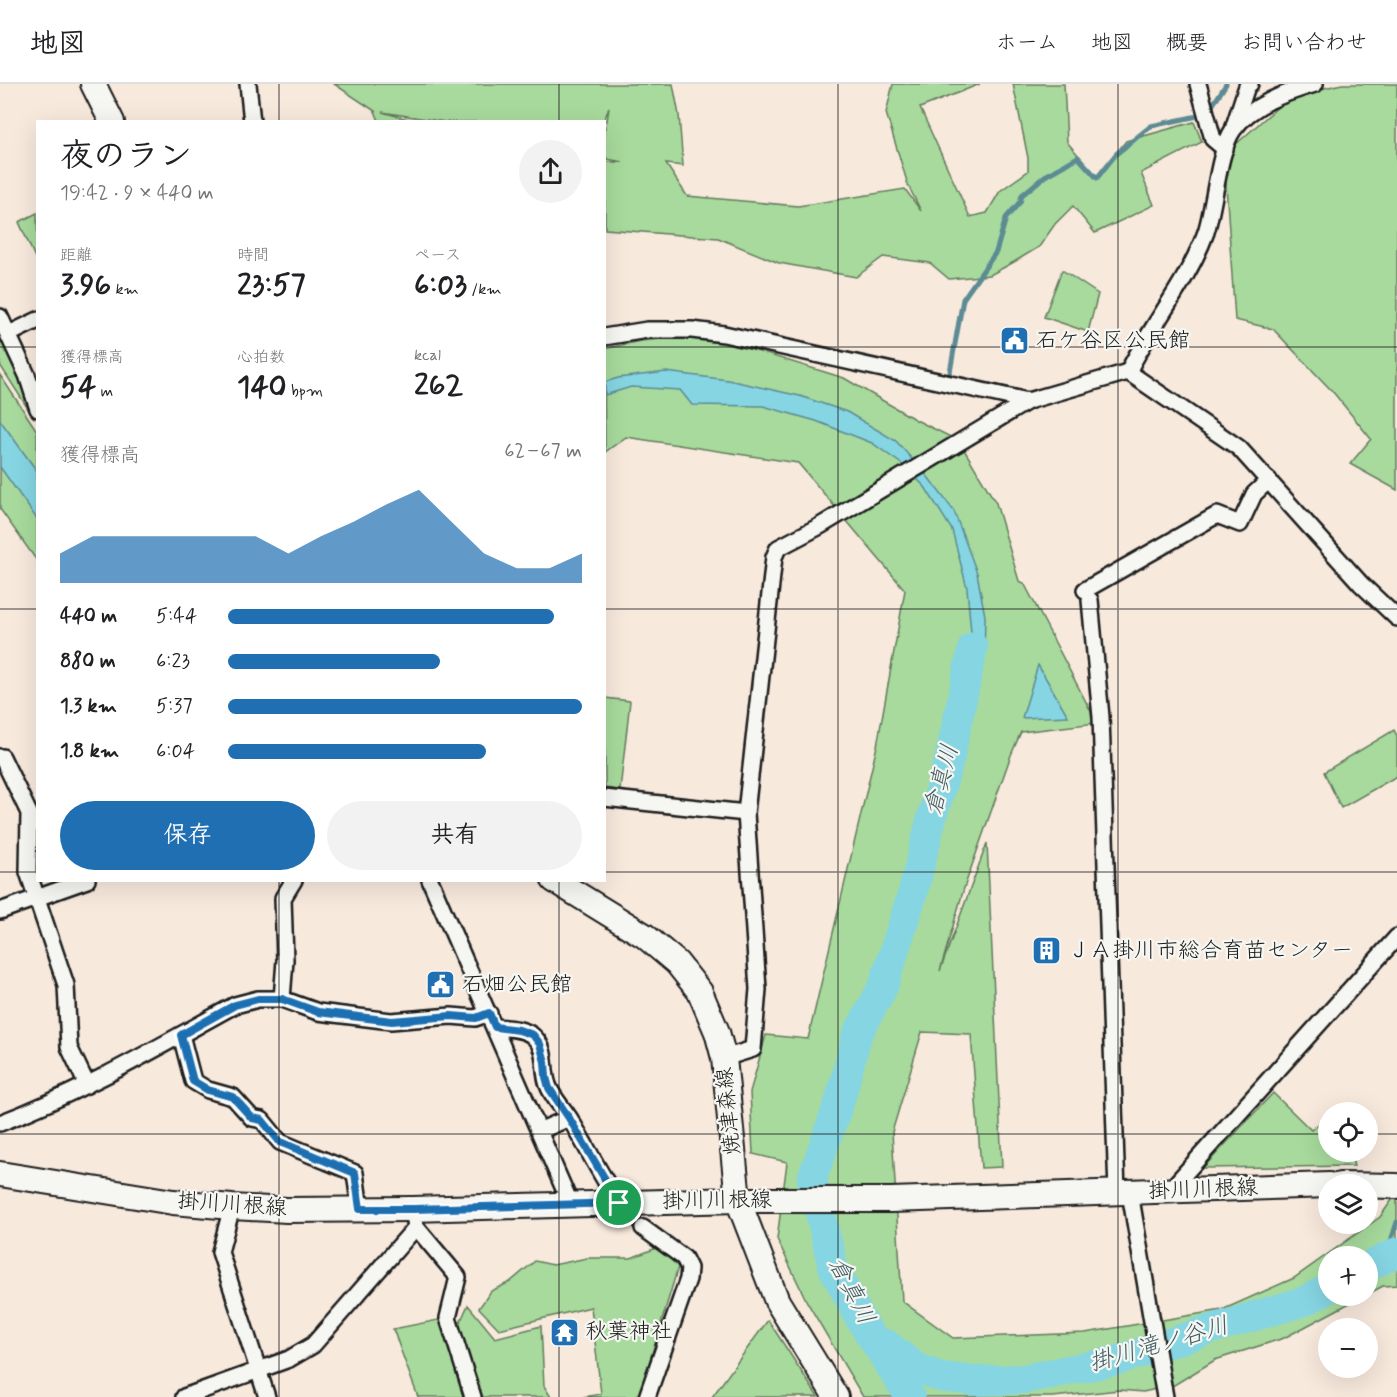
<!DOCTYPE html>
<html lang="ja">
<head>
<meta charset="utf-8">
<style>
	body { margin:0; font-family:Mynerve,"Klee One",sans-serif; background:#f2f2f2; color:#202124; height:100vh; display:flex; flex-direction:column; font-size:22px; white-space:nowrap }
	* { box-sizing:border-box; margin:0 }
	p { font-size:20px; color:#757577 }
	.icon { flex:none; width:33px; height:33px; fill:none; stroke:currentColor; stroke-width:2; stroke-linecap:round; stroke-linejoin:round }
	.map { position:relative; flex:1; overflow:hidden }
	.panel { position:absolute; left:36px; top:36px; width:570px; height:762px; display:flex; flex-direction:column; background:#fff; border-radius:0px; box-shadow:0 6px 24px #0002 }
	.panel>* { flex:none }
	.tools { position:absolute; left:1318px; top:1018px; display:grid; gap:12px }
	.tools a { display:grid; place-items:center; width:60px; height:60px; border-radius:50%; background:#fff; box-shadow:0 6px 24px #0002; font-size:30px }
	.pin { position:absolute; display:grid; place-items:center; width:51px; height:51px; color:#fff; margin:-26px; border:3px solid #fff; border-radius:50%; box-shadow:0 2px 6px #0007 }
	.round { display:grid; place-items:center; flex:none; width:63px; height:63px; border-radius:32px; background:#f2f2f2 }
	.headline { display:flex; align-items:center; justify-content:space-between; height:102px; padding:0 24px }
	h1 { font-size:33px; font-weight:700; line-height:45px }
	.stats { display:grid; grid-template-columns:repeat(3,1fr); gap:9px; height:102px; padding:6px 24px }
	.stats div { display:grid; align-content:center }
	.stats b { font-size:30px; font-weight:700 }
	.stats small { font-size:16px; font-weight:400 }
	.stats p { font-size:16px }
	.chart { height:168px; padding:12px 24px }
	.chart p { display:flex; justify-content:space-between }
	.chart svg { width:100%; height:108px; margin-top:6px; fill:#1f6fb2; opacity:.7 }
	.primary-button { display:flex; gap:12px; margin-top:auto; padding:12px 24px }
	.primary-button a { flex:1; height:69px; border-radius:36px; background:#1f6fb2; color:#fff; font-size:24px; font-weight:700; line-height:69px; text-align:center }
	.primary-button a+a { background:#f2f2f2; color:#202124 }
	ul { padding:0 24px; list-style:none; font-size:20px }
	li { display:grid; grid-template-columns:96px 72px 1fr; align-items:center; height:45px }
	li i { height:15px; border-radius:8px; background:#1f6fb2 }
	header { display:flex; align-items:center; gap:36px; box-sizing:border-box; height:84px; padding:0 30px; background:#fff; border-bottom:2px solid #e0e0e0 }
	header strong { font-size:28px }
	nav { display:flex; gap:33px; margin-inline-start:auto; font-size:21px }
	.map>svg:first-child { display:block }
	.green { fill:#a7da9c; stroke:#627b5c; stroke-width:1.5 }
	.water { fill:#86d5e3; stroke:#5c8b93; stroke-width:1.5 }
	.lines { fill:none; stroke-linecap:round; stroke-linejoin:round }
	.stream { stroke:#5c8b93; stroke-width:5 }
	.river { stroke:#86d5e3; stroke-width:30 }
	.street-casing { stroke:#1c1c1c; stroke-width:20 }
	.primary-casing { stroke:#1c1c1c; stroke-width:28 }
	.street { stroke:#f6f6f2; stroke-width:15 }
	.primary { stroke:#f6f6f2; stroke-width:24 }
	.route-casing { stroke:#fff; stroke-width:12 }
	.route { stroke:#1f6fb2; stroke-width:8 }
	.grid { fill:none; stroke:#1c1c1c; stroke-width:1.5; stroke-opacity:0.55 }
	.labels { text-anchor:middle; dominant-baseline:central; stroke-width:4.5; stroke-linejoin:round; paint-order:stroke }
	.poi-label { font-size:22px; fill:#1c1c1c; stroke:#f6f6f2; text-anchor:start }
	.street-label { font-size:22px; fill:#1c1c1c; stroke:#f6f6f2 }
	.water-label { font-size:24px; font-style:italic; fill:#415d62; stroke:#f6f6f2 }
</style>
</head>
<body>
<header>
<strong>地図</strong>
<nav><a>ホーム</a><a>地図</a><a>概要</a><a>お問い合わせ</a></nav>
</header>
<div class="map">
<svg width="1397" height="1313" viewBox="0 0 1397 1313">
	<rect width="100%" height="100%" fill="#f8e9dd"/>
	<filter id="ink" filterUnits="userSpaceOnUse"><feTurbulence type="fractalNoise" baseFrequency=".0167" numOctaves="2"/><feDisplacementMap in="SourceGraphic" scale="12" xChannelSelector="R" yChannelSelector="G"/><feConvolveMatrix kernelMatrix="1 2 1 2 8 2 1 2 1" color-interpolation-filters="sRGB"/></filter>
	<g filter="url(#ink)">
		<g class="green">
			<path d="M334,0H673L679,31L683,82L666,80L687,112L798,122L905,105L921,127L908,101L886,29L893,0H980L920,24L970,133L987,129L1000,107L1028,87V74L1013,0H1064L1067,58L1097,93L1126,57L1194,38L1202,58L1141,89L1154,121L1095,149L1073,122L1055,140L1039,163L1014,178L990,191L949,195L930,179L883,173L856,193L779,179L718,154L605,145V78H623L607,75C599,60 608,39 609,23L604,37L445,38L382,28L415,37H379L375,27Z"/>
			<path d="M1342,0H1397V406L1350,380L1371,355L1333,308L1273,245L1235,236L1224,71L1290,12Z"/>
			<path d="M37,129L38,178H37L19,138Z"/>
			<path d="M1062,186L1098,210L1088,248L1044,233Z"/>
			<path d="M0,248L22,295L34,334L0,281Z"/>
			<path d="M682,253L737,261L844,294L916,336L959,357L996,419L1019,497L1024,499L1097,639L1021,648L1011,671L964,804L940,887L987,759L1002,1083L981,1084L971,950L922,948L892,1048L902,1217L953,1254L1085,1249L1222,1226L1294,1194L1380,1133L1394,1113L1397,1114V1201L1383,1202L1368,1210V1173H1329V1212H1363L1284,1254L1215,1276L1174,1301L1143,1308L1119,1306L1053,1313H863L807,1218L777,1155L787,1078L753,1070L750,1008L766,951L808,955L877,662L905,506L798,379L626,353L605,368L604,265L640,257Z"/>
			<path d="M0,291L37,347V477L0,425Z"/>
			<path d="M605,614L630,617L620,706L605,704Z"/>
			<path d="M1394,646L1397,652V692L1341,724L1324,688Z"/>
			<path d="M1273,1009L1311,1046L1329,1031V1068H1350L1354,1082L1203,1084Z"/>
			<path d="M659,1163L678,1183L639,1313H583L601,1310L591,1223L499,1245L479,1224L491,1207L510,1198L535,1177L553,1181L587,1174H631Z"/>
			<path d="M468,1221L495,1254L541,1242L544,1302L551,1313H482L468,1279L458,1243Z"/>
			<path d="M448,1234L473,1313H418L393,1245Z"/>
			<path d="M768,1236L818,1313H712Z"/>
		</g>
		<g class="water">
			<path d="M666,288L728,296L800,312L847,328L896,357L928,393L954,427L977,489L985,532L984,578L965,647L949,673L964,602L971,548L967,504L952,446L925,403L903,381L872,359L816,337L763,322L692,321L680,306L631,303L605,311V298L618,294Z"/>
			<path d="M0,336L37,387V435L0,383Z"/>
			<path d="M1038,581L1068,632L1022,634Z"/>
		</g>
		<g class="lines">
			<g class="stream">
				<path d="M950,288L963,215L996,168L1006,134L1020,118L1022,111L1045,92L1078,73L1097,94L1116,70L1151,42L1207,30L1226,0"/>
				<path d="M1386,1173L1397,1138"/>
			</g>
			<g class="river">
				<path d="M1368,1183L1397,1168"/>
				<path d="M886,1260L917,1284L940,1293L976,1297L1024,1295L1119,1276L1208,1246L1305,1217L1329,1204"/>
				<path d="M910,1313L860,1235L833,1183L812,1095L840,1016L857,951L883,903L913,808L933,729L949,677L973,563"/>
			</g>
			<defs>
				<g id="street">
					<path d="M248,0L252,38"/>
					<path d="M1198,0L1213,55L1225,65"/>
					<path d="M1234,42L1247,2L1250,0"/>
					<path d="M0,233L27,291L38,325"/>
					<path d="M9,250L38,236"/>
					<path d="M604,253L647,246H692L724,250L1028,317"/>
					<path d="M1128,288L1239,364L1361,500L1397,534"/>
					<path d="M1085,506L1217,431L1240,440L1254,410L1269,396"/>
					<path d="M1090,516L1101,633L1117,1109"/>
					<path d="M0,673H2L29,729L28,788L66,901L69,963L87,1001"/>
					<path d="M604,714L746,729"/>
					<path d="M430,796L571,1121"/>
					<path d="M0,827L87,796"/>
					<path d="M282,915L285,876L283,814L294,796"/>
					<path d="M495,943C507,944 525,944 534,953C548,966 542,985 548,1001C552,1013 563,1024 570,1035C587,1063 601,1092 619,1119"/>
					<path d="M181,951L193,997L208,1006L233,1013L252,1034L262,1036L280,1058L355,1089L360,1125"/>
					<path d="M724,974L753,965L758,905L746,729L774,473L778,464L820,442L1028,317L1128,288C1151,241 1188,198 1206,148C1215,120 1218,68 1233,46C1252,20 1285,9 1315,0"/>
					<path d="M0,1039C82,1008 158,963 235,921L258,915H282L318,928L391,937L451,932L475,934L489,929"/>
					<path d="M539,1047L569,1034"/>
					<path d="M1170,1106L1397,853"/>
					<path d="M1130,1109L1165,1313"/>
					<path d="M232,1123L220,1168L267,1313"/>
					<path d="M416,1143L458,1193L448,1234L473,1313"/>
					<path d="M643,1144L684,1174L689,1184L688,1195L647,1313"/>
					<path d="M184,1313L289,1275L313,1261L416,1143L413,1125"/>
				</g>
				<g id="primary">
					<path d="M93,0L112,38"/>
					<path d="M554,796L645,852L677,879L700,908L717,948L724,974L738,1116L777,1217L836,1313"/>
					<path d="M0,1090L173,1118L232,1123L287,1126L413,1125L738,1116H891L1329,1101"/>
					<path d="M1340,1101L1397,1102"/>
				</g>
			</defs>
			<use href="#street" class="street-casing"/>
			<use href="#primary" class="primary-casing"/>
			<use href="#street" class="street"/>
			<use href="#primary" class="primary"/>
		</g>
	</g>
	<g class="lines" filter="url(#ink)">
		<defs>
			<path id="route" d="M258,915H282L318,928L392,937L451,932L476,934L489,929L495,943L519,946L533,951L540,960L545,978L546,993L549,1004L569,1034L619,1119L413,1125H360L355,1089L280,1058L262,1036L252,1034L233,1013L208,1006L193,997L181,951L235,921Z"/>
		</defs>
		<use href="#route" class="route-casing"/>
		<use href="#route" class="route"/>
	</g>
	<path class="grid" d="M279,0V38M559,0V38M838,0V1313M1118,0V1313M0,263H38M604,263H1397M0,525H38M604,525H1397M0,788H38M604,788H1397M279,796V1313M559,796V1313M0,1050H1329M1368,1050H1397"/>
	<defs>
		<symbol id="civic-square" viewBox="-11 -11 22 22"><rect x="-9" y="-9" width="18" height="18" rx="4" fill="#1f6fb2" stroke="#f6f6f2"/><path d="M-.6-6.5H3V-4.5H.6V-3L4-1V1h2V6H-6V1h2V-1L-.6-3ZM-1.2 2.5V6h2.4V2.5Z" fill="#fff"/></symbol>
		<symbol id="building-square" viewBox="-11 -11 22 22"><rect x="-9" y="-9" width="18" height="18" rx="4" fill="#1f6fb2" stroke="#f6f6f2"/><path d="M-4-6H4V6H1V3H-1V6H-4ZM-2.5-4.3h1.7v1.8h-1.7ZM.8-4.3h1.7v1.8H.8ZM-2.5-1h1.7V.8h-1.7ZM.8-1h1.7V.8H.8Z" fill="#fff"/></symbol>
		<symbol id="temple-square" viewBox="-11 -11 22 22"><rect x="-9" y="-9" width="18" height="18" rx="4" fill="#1f6fb2" stroke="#f6f6f2"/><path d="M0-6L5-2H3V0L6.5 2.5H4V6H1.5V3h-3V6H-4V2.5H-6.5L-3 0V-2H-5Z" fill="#fff"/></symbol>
	</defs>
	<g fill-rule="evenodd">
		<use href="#civic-square" x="998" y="240" width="33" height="33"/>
		<use href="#building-square" x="1030" y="850" width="33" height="33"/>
		<use href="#civic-square" x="424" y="884" width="33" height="33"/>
		<use href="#temple-square" x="548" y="1232" width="33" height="33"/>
	</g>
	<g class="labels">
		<g class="poi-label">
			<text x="1036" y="257">石ケ谷区公民館</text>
			<text x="1068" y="867">ＪＡ掛川市総合育苗センター</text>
			<text x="462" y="901">石畑公民館</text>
			<text x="585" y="1248">秋葉神社</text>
		</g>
		<g class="street-label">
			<text transform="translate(729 1027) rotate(-96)">焼津森線</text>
			<text transform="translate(1203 1106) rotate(-2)">掛川川根線</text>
			<text transform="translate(717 1117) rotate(-1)">掛川川根線</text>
			<text transform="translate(232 1121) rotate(4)">掛川川根線</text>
		</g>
		<g class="water-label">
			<text transform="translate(942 696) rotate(-75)">倉真川</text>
			<text transform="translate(851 1207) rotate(63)">倉真川</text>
			<text transform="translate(1159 1261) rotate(-16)">掛川滝ノ谷川</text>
		</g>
	</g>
</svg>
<div class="tools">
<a><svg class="icon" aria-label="locate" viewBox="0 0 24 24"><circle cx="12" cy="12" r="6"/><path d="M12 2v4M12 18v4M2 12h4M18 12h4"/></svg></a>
<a><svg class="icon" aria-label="layers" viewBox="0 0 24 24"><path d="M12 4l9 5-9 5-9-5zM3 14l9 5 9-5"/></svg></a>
<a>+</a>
<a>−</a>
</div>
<div class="pin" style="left:619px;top:1119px;background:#1e9e55"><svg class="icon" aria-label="arrive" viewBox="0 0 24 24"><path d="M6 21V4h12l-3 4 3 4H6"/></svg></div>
<section class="panel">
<div class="headline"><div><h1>夜のラン</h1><p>19:42 · 9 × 440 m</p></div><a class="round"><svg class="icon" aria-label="share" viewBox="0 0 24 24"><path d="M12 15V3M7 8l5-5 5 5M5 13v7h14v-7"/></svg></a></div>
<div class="stats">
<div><p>距離</p><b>3.96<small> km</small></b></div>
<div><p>時間</p><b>23:57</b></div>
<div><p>ペース</p><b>6:03<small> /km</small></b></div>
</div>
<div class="stats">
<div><p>獲得標高</p><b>54<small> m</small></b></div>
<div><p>心拍数</p><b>140<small> bpm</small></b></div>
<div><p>kcal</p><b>262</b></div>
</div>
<div class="chart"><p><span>獲得標高</span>62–67 m</p>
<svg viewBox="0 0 160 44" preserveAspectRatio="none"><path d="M0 44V32L10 25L20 25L30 25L40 25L50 25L60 25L70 32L80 25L90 19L100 12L110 6L120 19L130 32L140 38L150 38L160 32V44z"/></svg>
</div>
<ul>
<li><b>440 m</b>5:44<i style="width:92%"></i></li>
<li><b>880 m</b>6:23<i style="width:60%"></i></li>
<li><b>1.3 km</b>5:37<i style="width:100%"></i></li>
<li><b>1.8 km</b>6:04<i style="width:73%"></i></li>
</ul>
<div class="primary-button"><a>保存</a><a>共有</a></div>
</section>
</div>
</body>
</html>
